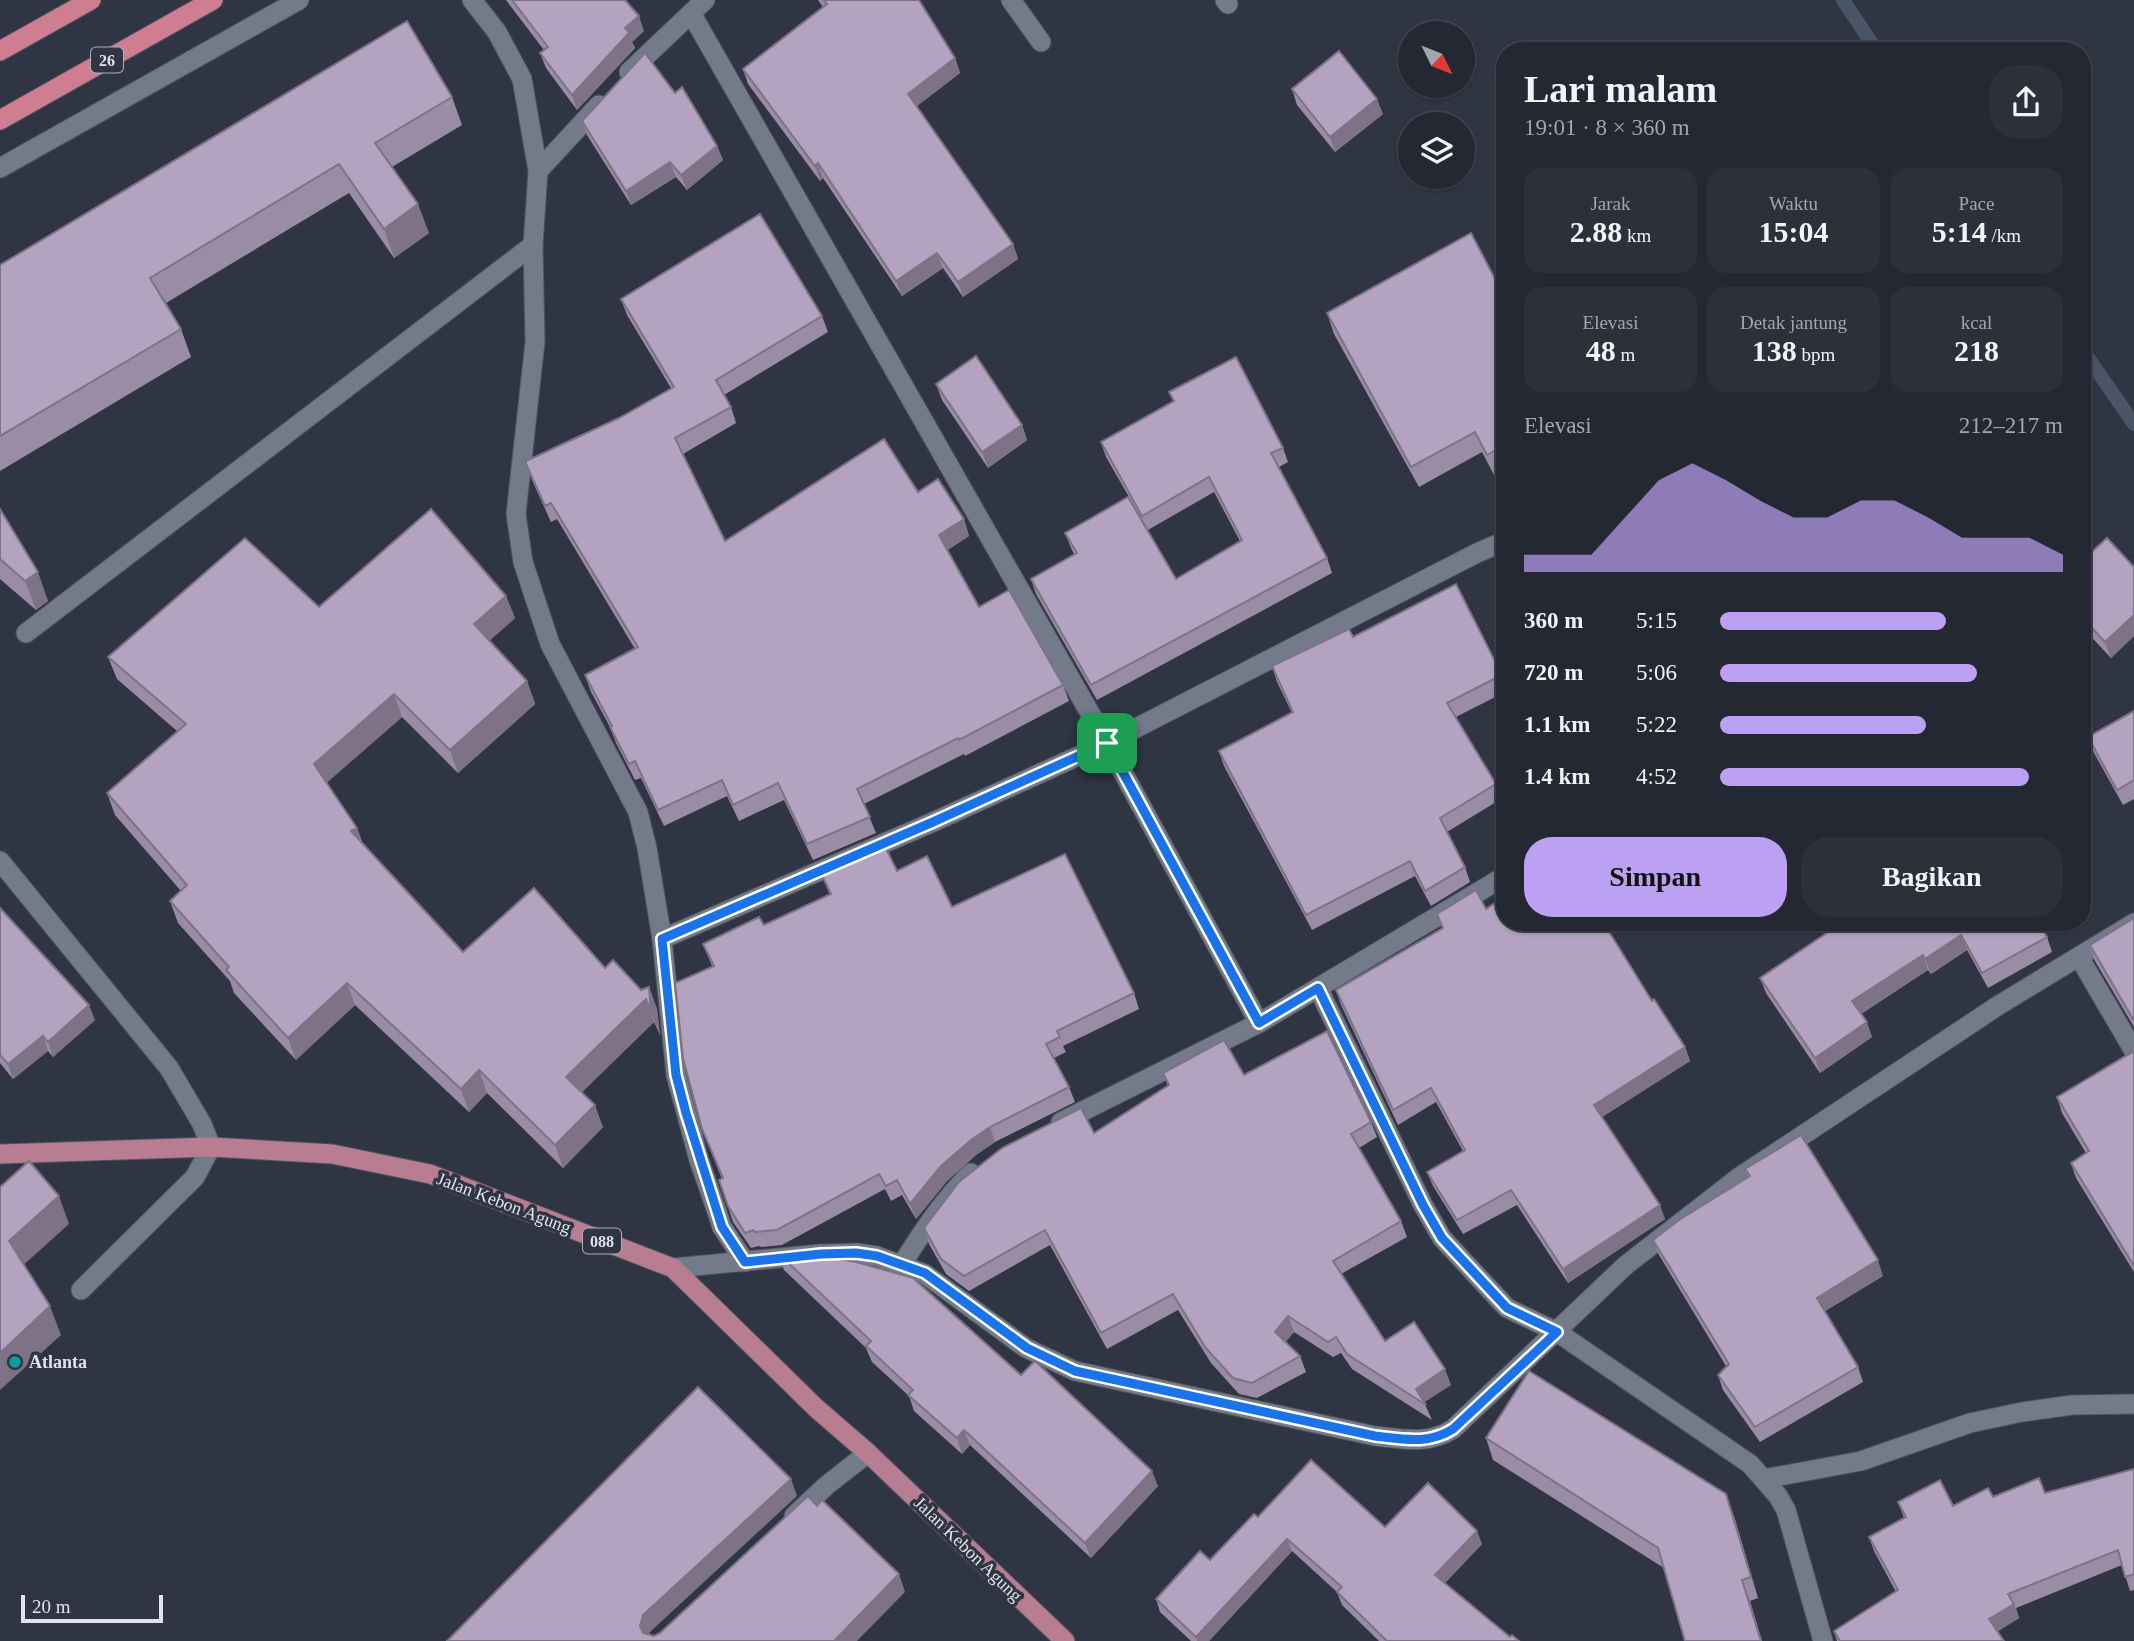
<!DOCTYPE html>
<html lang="id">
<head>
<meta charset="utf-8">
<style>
	body { margin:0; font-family:"Times New Roman",serif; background:#2b303a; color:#f1f3f6; height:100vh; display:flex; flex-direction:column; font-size:26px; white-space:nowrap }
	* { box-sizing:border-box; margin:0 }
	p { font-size:23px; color:#a3a6ac }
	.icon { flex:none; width:38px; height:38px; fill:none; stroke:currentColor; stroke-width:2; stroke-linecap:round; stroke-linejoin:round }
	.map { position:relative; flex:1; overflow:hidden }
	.sheet { position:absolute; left:1496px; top:42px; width:595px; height:889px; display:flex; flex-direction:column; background:#232832; border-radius:28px; box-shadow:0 2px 5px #0004,0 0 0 2px #40444d }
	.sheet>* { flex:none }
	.needle { width:46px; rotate:133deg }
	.controls { position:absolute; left:1398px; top:21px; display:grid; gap:14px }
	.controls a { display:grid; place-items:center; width:77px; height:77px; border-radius:50%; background:#232832; box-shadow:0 2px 5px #0004,0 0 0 2px #40444d; font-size:35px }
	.scale { position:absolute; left:21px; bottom:18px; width:142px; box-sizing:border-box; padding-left:7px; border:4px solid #e0e3ec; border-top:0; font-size:19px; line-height:24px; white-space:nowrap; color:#e0e3ec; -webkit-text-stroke:5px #2f3542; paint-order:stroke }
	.pin { position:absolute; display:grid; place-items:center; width:60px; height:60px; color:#fff; margin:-30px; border-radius:14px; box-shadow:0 4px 10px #0006 }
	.round { display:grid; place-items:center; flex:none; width:74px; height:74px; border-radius:28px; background:#2b303a }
	.head { display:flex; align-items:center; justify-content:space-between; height:119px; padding:0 28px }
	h1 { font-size:38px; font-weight:700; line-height:52px }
	.metrics { display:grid; grid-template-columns:repeat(3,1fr); gap:10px; height:119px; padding:7px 28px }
	.metrics div { display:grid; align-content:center; border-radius:18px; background:#2b303a; text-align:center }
	.metrics b { font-size:30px; font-weight:700 }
	.metrics small { font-size:19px; font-weight:400 }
	.metrics p { font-size:19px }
	.chart { height:196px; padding:14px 28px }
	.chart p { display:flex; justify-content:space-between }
	.chart svg { width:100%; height:126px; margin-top:7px; fill:#bca0f2; opacity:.7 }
	.button { display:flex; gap:14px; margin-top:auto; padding:14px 28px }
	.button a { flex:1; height:80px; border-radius:28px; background:#bca0f2; color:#111; font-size:28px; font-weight:700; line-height:80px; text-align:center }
	.button a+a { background:#2b303a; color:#f1f3f6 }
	ul { padding:0 28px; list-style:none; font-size:23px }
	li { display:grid; grid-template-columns:112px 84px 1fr; align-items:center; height:52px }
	li i { height:18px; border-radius:9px; background:#bca0f2 }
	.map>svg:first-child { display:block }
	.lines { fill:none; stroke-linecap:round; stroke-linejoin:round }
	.stream { stroke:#4a5566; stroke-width:14 }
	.service-casing { stroke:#4f5460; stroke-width:21 }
	.minor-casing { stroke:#4f5460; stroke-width:21 }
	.tertiary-casing { stroke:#4f5460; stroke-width:21 }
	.primary-casing { stroke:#4f5460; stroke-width:21 }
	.trunk-casing { stroke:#4f5460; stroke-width:21 }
	.service { stroke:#737a8a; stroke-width:19 }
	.minor { stroke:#737a8a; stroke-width:19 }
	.tertiary { stroke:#737a8a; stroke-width:19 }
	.primary { stroke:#b87d90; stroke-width:19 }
	.trunk { stroke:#cf7e92; stroke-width:19 }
	.wall { fill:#9a8ca5 }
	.shaded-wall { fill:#7d7286 }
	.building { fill:#b3a3c0; stroke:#7d7286; stroke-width:2 }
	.route-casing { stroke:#fff; stroke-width:14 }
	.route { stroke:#1a73e8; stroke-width:9 }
	.culture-dot { fill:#0f9aa8; stroke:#2f3542; stroke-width:2.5 }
	.labels { text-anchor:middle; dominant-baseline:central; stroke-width:7; stroke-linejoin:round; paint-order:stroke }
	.shield { fill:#2f3542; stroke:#abafb9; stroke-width:2 }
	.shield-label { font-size:16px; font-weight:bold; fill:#e0e3ec }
	.street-label { font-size:18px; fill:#e0e3ec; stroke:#2f3542 }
	.poi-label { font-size:18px; font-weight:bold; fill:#e0e3ec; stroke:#2f3542; text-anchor:start }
</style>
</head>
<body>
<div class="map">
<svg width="2134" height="1641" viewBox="0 0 2134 1641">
	<rect width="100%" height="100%" fill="#2f3542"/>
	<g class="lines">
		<g class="stream">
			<path d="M1843,0L1877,51"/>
			<path d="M2082,349L2134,424"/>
		</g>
		<defs>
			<g id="service">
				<path d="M26,633L533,245"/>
				<path d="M81,1290L195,1177L211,1147"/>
			</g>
			<g id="minor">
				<path d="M472,0L497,32L522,79L538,171L533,245L535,342L516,514L523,562L550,644L638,812L647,848L662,939L676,1075L699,1160L716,1209L722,1227L745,1262"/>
				<path d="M1011,0L1041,42"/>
				<path d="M1225,0L1228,4"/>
				<path d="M691,13L1107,743L1259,1023"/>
				<path d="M629,72L705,0"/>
				<path d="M538,171L599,105"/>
				<path d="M0,861L169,1068L202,1124L211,1147"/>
				<path d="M662,939L933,822L1107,743L1477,553L1505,541"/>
				<path d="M2079,957L2134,1051"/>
				<path d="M1318,988L1423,1205L1442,1238L1507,1308L1557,1332L1750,1464L1778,1496L1786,1510L1823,1641"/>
				<path d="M1061,1122L1259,1023L1505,876"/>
				<path d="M902,1264C923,1231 943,1200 971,1173"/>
				<path d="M673,1268L821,1254L856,1253L877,1256L925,1274L1026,1348L1075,1371L1375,1436C1403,1439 1428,1445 1453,1429L1626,1265L1738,1178L1999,1005L2134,923"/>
				<path d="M1764,1479L1861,1461L1970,1423L2022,1412L2072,1405L2134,1404"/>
				<path d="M794,1516L827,1485L868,1453"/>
			</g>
			<path id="tertiary" d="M0,168L299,0"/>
			<path id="primary" d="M0,1154L211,1147L332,1154L430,1174L673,1268L816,1408L868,1453L1065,1641"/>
			<g id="trunk">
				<path d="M0,51L91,0"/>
				<path d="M0,120L213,0"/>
			</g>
		</defs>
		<use href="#service" class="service-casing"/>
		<use href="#minor" class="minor-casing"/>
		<use href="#tertiary" class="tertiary-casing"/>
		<use href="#primary" class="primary-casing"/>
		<use href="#trunk" class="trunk-casing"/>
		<use href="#service" class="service"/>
		<use href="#minor" class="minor"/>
		<use href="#tertiary" class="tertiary"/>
		<use href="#primary" class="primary"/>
		<use href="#trunk" class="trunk"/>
	</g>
	<g class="wall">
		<path d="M506,0H626L644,31L632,42L635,48L577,110L546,68L540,53L544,50Z"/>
		<path d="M818,0H919L955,58L960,73L917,106L1013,244L1018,259L963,297L943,268L902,296L823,178L820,181L748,84L743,69L823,7Z"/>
		<path d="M1292,89L1383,114L1335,152L1297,105Z"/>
		<path d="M452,97L462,125L392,167L429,233L394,258L349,193L166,303L181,329L191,357L0,471V265Z"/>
		<path d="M582,121L717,146L723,160L687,190L676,177L631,205L587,135Z"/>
		<path d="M1505,298V470L1494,475L1482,452L1419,487L1334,334L1327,313Z"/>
		<path d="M621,299L822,316L828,332L724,395L731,407L736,423L683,454L725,541L918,492L964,519L969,536L947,550L979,607L1063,685L1069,701L965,756L964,754L864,804L876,833L813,860L784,800L739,821L727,796L664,826L641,778L635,780L616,743L610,727L591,692L585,675L635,649L557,519L551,522L532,480L526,464L619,418L671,388L627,315Z"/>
		<path d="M936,384L1022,425L1027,440L988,468L942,400Z"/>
		<path d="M1169,392L1283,448L1288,462L1279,467L1327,558L1332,573L1097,700L1036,594L1031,579L1074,554L1071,548L1065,533L1176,579L1240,541L1214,492L1148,530L1106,457L1101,442L1173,401Z"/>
		<path d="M0,509L48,601L36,610L0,579Z"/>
		<path d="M2082,561L2134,567V636L2111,658L2082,627Z"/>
		<path d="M506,596L515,618L489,641L527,681L535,704L458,773L402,717L326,783L357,828L363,844L463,952L605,968L641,990L649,987L657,1009L660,1035L654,1022L582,1092L603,1127L563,1168L487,1093L469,1112L355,1005L296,1060L234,993L230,981L178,923L170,901L181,891L115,815L107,793L177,731L117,679L108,657L319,607Z"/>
		<path d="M1353,637L1502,675L1505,682V692L1456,717L1496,784L1501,799L1447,832L1465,867L1470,882L1431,906L1415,876L1312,930L1224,766L1219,751L1292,713L1277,682L1272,666Z"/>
		<path d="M2134,711V799L2123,805L2094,753L2088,737Z"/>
		<path d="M818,867L897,871L952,907L1134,993L1139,1009L1063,1046L1066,1052L1054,1058L1069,1087L1075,1102L995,1142L976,1155L947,1181L916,1219L902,1195L891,1201L885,1189L782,1245L761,1247L759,1246L751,1248L733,1222L719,1180L722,1179L702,1129L712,966L703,944L764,925L830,895Z"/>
		<path d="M0,908L95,1020L53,1057L48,1051L13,1079L0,1063Z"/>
		<path d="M1486,909L1505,922L1652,1001L1685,1047L1690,1061L1602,1117L1665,1219L1568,1283L1517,1205L1463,1234L1433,1186L1427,1172L1463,1151L1436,1102L1398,1125L1341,1005L1336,990L1442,928L1437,914Z"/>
		<path d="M2134,918V1027L2095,961L2090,945Z"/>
		<path d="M1843,922L2047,937L2052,952L1988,988L1967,950L1931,974L1928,970L1861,1014L1872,1037L1820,1073L1766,993L1760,978Z"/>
		<path d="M2134,1051V1272L2076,1178L2071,1163L2086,1153L2062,1113L2057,1097Z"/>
		<path d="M1163,1073L1244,1075L1371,1122L1377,1137L1359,1148L1401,1221L1407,1237L1341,1274L1385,1341L1451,1385L1424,1402L1432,1420L1352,1369L1341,1353L1333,1357L1294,1332L1285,1342L1300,1356L1306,1372L1257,1398L1239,1394L1211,1363L1178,1310L1107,1349L1050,1245L969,1291L946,1274L929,1244L924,1228L1094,1133L1168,1086Z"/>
		<path d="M1745,1169L1883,1276L1825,1311L1858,1367L1863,1382L1760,1442L1723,1390L1718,1375L1726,1366L1659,1255L1653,1240L1748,1177Z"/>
		<path d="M779,1254L1021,1375L1158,1486L1091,1558L970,1445L962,1454L914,1411L909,1396L872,1362L866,1348L784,1270Z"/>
		<path d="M1486,1438L1734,1516L1758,1598L1750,1601L1762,1641H1685L1664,1568L1493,1460Z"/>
		<path d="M2134,1469V1590L2130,1591L2122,1565L2016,1608L2019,1618L1998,1631L2004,1641H1837L1834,1631L1896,1592L1874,1551L1869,1537L1904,1518L1898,1502L1953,1506L1993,1497L2045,1493Z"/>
		<path d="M1258,1517L1385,1527L1482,1544L1445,1583L1510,1637L1519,1641H1379L1342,1605L1337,1592L1292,1551L1209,1641H1191L1160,1612L1156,1599L1210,1560Z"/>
	</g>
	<g class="shaded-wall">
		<path d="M639,16L644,31L632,42L635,48L577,110L572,95L625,28Z"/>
		<path d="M955,58L960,73L913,109L908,94Z"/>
		<path d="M1377,99L1383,114L1335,152L1330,137Z"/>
		<path d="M717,146L723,160L687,190L681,175Z"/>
		<path d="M670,162L676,177L631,205L626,191Z"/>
		<path d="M818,163L823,178L820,181L815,166Z"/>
		<path d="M418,204L429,233L394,258L384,229Z"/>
		<path d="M1013,244L1018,259L963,297L958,282Z"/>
		<path d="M937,253L943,268L902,296L896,281Z"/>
		<path d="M1022,425L1027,440L988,468L982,452Z"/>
		<path d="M964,519L969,536L945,552L939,535Z"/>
		<path d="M38,572L48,601L36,610L25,581Z"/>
		<path d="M506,596L515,618L482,647L474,624Z"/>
		<path d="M2134,615V636L2111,658L2105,642Z"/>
		<path d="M527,681L535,704L458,773L450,750Z"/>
		<path d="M394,694L402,717L322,787L314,764Z"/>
		<path d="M357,828L365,850L351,831Z"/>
		<path d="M1961,935L1967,950L1931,974L1925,959Z"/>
		<path d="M1923,955L1928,970L1857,1016L1852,1001Z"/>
		<path d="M347,983L355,1005L296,1060L288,1038Z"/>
		<path d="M649,987L657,1009L660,1035L651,1013Z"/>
		<path d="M646,999L654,1022L575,1099L566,1077Z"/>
		<path d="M89,1005L95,1020L53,1057L48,1042Z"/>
		<path d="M1867,1022L1872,1037L1820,1073L1815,1058Z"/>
		<path d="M43,1036L48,1051L13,1079L8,1064Z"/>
		<path d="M1685,1047L1690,1061L1599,1119L1594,1105Z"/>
		<path d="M479,1070L487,1093L469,1112L461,1089Z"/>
		<path d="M595,1105L603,1127L563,1168L555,1145Z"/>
		<path d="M990,1127L995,1142L976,1155L947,1181L916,1219L910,1204L941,1166L971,1140Z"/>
		<path d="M59,1196L69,1224L19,1269L9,1241Z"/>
		<path d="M1660,1205L1665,1219L1568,1283L1563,1269Z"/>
		<path d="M1878,1260L1883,1276L1822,1313L1817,1298Z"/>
		<path d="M50,1306L61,1335L0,1390V1353Z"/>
		<path d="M1288,1316L1294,1332L1281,1348L1275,1332Z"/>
		<path d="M1445,1369L1451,1385L1423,1403L1416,1389Z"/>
		<path d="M964,1430L970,1445L962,1454L957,1438Z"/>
		<path d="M1152,1471L1158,1486L1091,1558L1085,1543Z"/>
		<path d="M791,1479L797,1496L650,1632L647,1641L640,1626L643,1615Z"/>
		<path d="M1726,1494L1734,1516L1758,1598L1751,1577Z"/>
		<path d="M1477,1531L1482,1544L1440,1588L1435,1575Z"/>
		<path d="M1287,1539L1292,1551L1209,1641H1197L1196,1637Z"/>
		<path d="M899,1574L905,1592L857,1641H834Z"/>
		<path d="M1742,1580L1750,1601L1762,1641H1761Z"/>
		<path d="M2014,1604L2019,1618L1995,1633L1989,1619Z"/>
	</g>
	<g class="building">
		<path d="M512,0H625L639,16L625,28L629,33L572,95L540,53L548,47Z"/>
		<path d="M824,0H919L955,58L908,94L1013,244L958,282L937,253L896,281L818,163L815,166L743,69L827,4Z"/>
		<path d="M407,21L452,97L375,143L418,204L384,229L339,164L150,278L181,329L0,436V265Z"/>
		<path d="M1339,51L1377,99L1330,137L1292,89Z"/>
		<path d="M645,53L675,93L682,87L717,146L681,175L670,162L626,191L582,121Z"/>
		<path d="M760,214L822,316L716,380L731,407L675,438L725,541L884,439L918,492L938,479L964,519L939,535L979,607L1009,590L1063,685L959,740L958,738L857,789L870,817L807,844L778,783L733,805L722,780L658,810L635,761L629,764L610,727L612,726L585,675L638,647L551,503L545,506L526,464V461L619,418L674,387L621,299Z"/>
		<path d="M1471,233L1505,298V445L1487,455L1475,432L1411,467L1327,313Z"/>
		<path d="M976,356L1022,425L982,452L936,384Z"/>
		<path d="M1236,357L1283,448L1271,453L1327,558L1091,685L1031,579L1077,553L1065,533L1128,497L1176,579L1242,540L1209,477L1142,516L1101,442L1174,401L1169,392Z"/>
		<path d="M0,509L38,572L25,581L0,559Z"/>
		<path d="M431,509L506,596L474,624L527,681L450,750L394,694L314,764L357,828L351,831L463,952L534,888L605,968L613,960L641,990L649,987L651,1013L646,999L566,1077L595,1105L555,1145L479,1070L461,1089L347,983L288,1038L226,970L229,967L170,901L187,885L107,793L186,724L108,657L245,538L319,607Z"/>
		<path d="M2107,538L2134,567V615L2105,642L2082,617V561Z"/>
		<path d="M1456,584L1502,675L1447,703L1496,784L1440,818L1465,867L1425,891L1410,861L1306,915L1219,751L1293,712L1272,666L1349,629L1353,637Z"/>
		<path d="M2134,711V780L2117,790L2088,737Z"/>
		<path d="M882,840L897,871L927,856L952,907L1065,854L1134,993L1057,1031L1060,1037L1046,1044L1069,1087L990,1127L971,1140L941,1166L910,1204L897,1180L886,1186L879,1174L777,1230L755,1232L753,1230L745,1233L728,1206L719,1180L723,1178L702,1129L683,1058L675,983L714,966L703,944L759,917L764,925L831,894L818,867Z"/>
		<path d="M1476,890L1486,909L1505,896V922H1603L1652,1001L1654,999L1685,1047L1594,1105L1660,1205L1563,1269L1511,1190L1457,1220L1427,1172L1465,1150L1431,1088L1393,1110L1336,990L1443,928L1437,914Z"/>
		<path d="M0,908L89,1005L48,1042L43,1036L8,1064L0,1055Z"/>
		<path d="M2134,918V1021L2090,945Z"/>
		<path d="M1843,922H2039L2047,937L1982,973L1961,935L1925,959L1923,955L1852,1001L1867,1022L1815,1058L1760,978Z"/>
		<path d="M1327,1031L1371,1122L1351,1134L1401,1221L1333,1261L1385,1341L1414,1322L1445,1369L1416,1389L1426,1405L1347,1354L1336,1337L1328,1342L1288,1316L1275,1332L1300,1356L1252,1383L1233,1378L1205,1347L1173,1294L1101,1333L1045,1230L964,1276L941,1259L924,1228L959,1182L1002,1148L1081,1108L1094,1133L1169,1085L1163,1073L1224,1040L1244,1075Z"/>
		<path d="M2134,1051V1266L2071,1163L2089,1151L2057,1097Z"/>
		<path d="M1801,1135L1878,1260L1817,1298L1858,1367L1755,1427L1718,1375L1729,1364L1653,1240L1679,1220L1750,1176L1745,1169Z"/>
		<path d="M29,1161L59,1196L9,1241L50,1306L0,1353V1187Z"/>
		<path d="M796,1252L856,1262L913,1278L1021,1375L1035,1361L1152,1471L1085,1543L964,1430L957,1438L908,1395L913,1390L866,1346L871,1341L779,1254Z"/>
		<path d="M1529,1371L1726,1494L1751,1577L1742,1580L1761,1641H1685L1658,1548L1486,1438Z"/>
		<path d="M698,1387L791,1479L643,1615L640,1626L643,1633L654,1636L660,1633L808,1496L817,1506L822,1500L899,1574L834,1641H447Z"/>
		<path d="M1311,1460L1385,1527L1428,1483L1477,1531L1435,1575L1510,1637L1512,1635L1519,1641H1387L1337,1592L1342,1587L1287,1539L1196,1637L1156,1599L1200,1551L1210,1560L1254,1514L1258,1517Z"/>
		<path d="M2134,1469V1574L2125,1577L2118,1550L2008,1594L2014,1604L1989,1619L2004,1641H1840L1834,1631L1898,1590L1869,1537L1906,1517L1898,1502L1940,1480L1953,1506L1988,1488L1993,1497L2039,1478L2045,1493Z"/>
	</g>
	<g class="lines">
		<defs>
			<path id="route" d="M1107,743L1259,1023L1318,988L1423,1205L1442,1238L1507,1308L1557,1332L1453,1429C1428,1445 1403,1439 1375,1436L1075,1371L1027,1348L925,1273L877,1256L856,1253L821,1254L745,1262L722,1227L686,1113L676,1075L662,939L933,822Z"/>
		</defs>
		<use href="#route" class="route-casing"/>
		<use href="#route" class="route"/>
	</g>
	<circle class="culture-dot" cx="15" cy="1362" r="7"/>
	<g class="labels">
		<g class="shield">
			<rect x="91" y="47.5" width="32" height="25" rx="5"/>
			<rect x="583" y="1228.5" width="38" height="25" rx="5"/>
		</g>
		<g class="shield-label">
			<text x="107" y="60">26</text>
			<text x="602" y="1241">088</text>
		</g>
		<g class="street-label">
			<text transform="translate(504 1203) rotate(21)">Jalan Kebon Agung</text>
			<text transform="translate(968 1549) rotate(44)">Jalan Kebon Agung</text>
		</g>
		<g class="poi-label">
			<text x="29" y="1362">Atlanta</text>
		</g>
	</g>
</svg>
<div class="controls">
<a><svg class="needle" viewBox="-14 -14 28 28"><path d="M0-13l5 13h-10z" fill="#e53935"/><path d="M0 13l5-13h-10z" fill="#a3a6ac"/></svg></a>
<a><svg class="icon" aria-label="layers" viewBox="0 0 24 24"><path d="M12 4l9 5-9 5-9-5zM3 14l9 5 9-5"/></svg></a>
</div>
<div class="scale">20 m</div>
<div class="pin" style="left:1107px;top:743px;background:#1e9e55"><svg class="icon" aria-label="arrive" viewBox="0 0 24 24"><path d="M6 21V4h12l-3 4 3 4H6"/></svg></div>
<section class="sheet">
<div class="head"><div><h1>Lari malam</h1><p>19:01 · 8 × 360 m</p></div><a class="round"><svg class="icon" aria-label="share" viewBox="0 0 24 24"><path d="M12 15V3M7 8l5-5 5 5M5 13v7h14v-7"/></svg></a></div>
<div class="metrics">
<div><p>Jarak</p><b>2.88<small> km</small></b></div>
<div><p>Waktu</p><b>15:04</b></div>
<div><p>Pace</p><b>5:14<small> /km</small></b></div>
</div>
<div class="metrics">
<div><p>Elevasi</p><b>48<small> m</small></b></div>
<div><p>Detak jantung</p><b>138<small> bpm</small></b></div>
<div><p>kcal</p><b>218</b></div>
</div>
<div class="chart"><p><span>Elevasi</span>212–217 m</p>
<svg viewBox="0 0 160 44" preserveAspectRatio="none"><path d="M0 44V38L10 38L20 38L30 25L40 12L50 6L60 12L70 19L80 25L90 25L100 19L110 19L120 25L130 32L140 32L150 32L160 38V44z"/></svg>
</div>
<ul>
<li><b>360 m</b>5:15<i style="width:66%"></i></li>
<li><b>720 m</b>5:06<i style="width:75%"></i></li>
<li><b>1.1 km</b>5:22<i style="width:60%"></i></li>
<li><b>1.4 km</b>4:52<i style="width:90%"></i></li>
</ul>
<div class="button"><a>Simpan</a><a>Bagikan</a></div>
</section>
</div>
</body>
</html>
